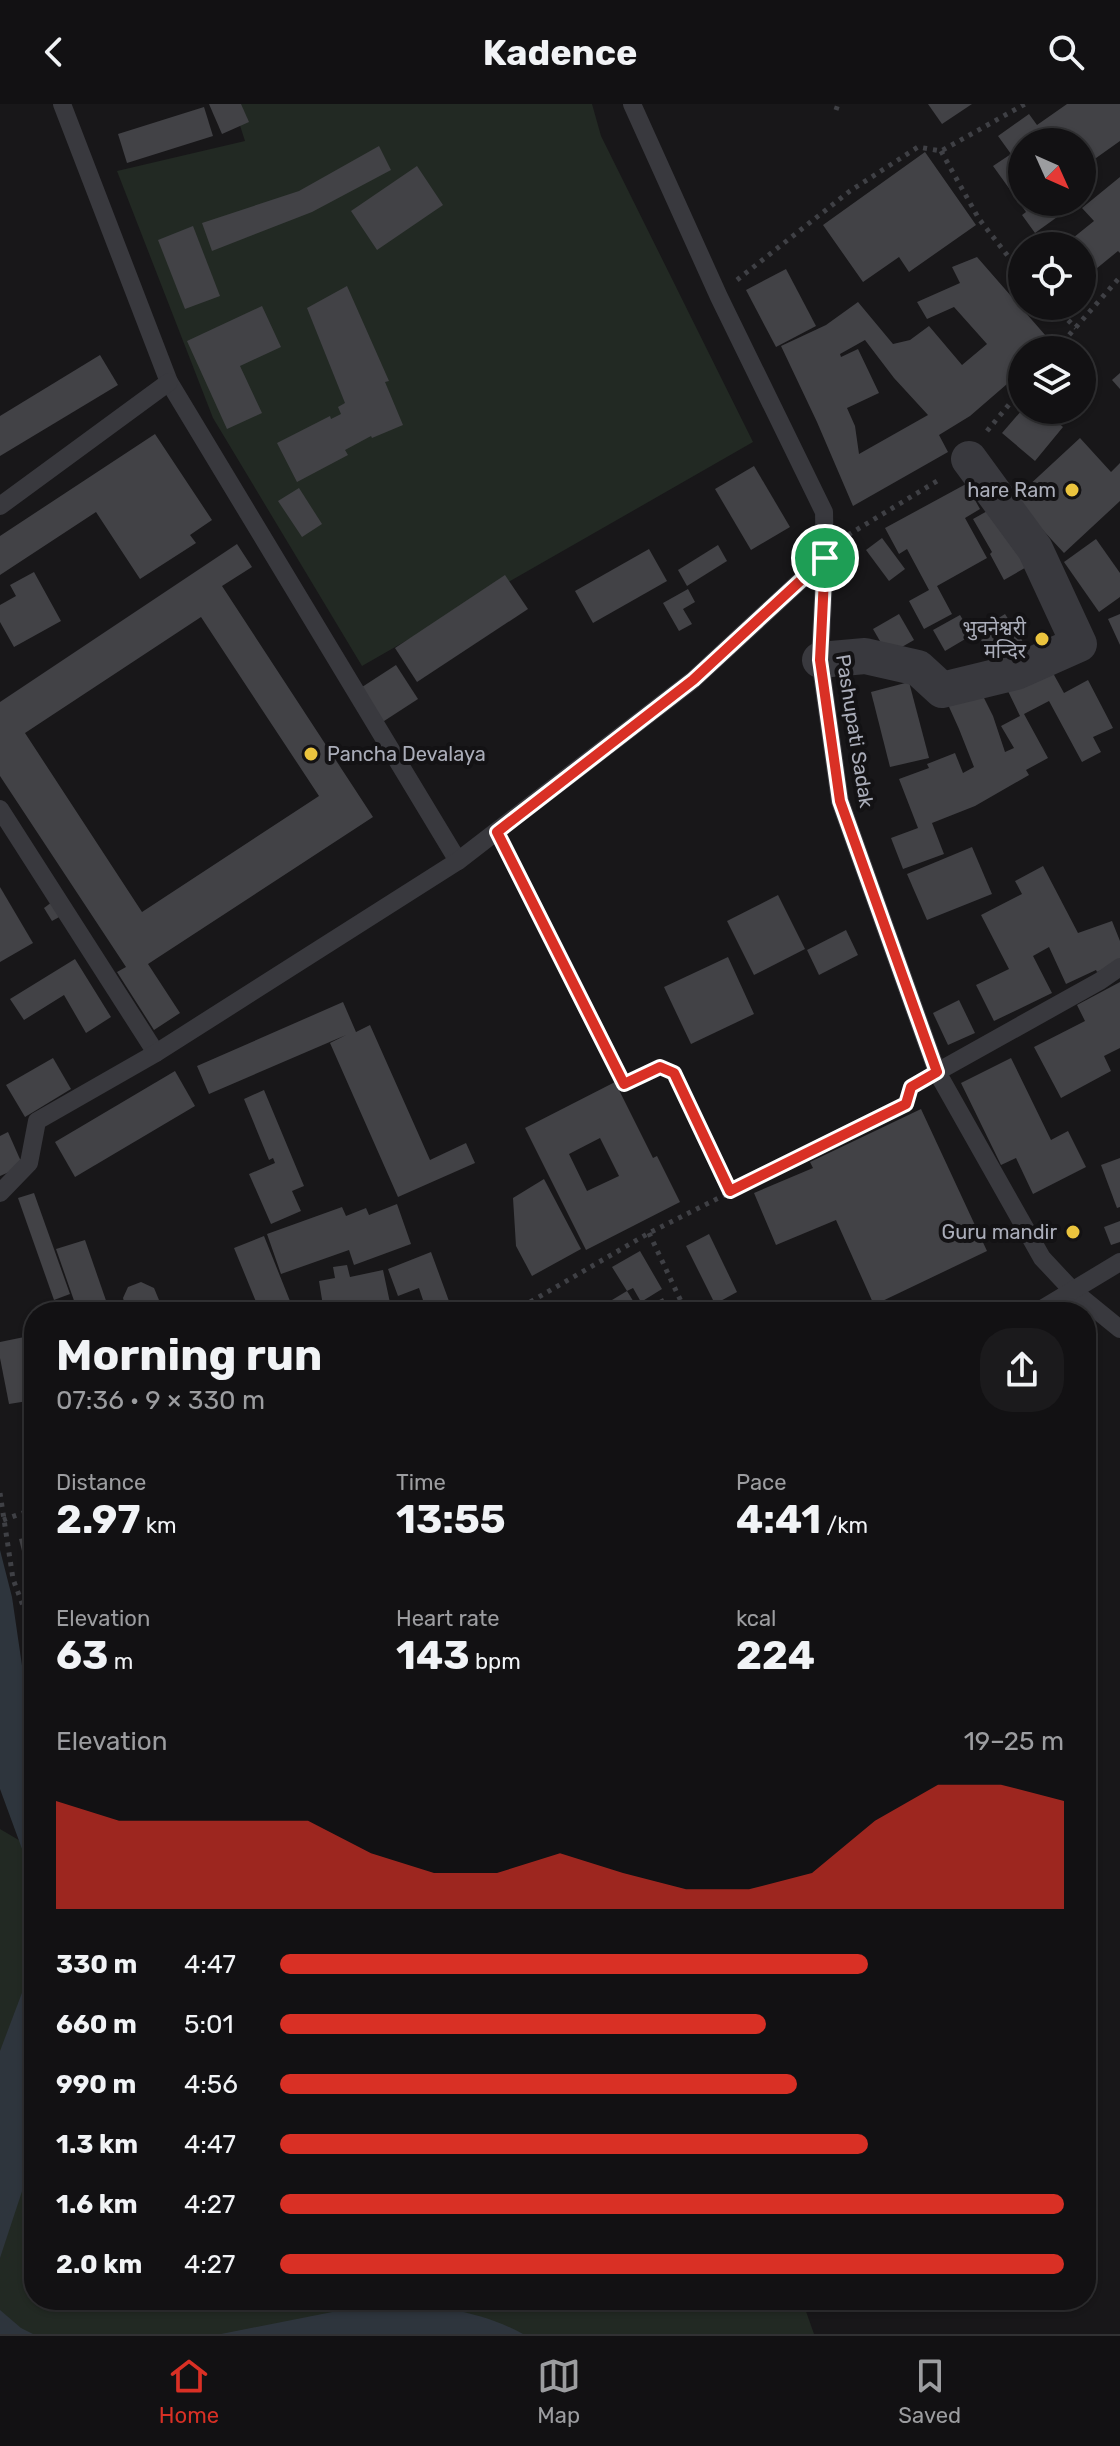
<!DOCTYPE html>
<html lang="en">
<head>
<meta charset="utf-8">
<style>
	body { margin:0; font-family:Rubik,"Noto Sans Devanagari",sans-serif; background:#1b1a1c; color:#f1f3f6; height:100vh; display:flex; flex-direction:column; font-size:30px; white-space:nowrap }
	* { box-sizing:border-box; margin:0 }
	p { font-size:26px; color:#9c9da0 }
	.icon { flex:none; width:44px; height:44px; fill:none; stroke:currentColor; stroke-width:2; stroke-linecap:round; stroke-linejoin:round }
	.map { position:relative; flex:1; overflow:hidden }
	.side { position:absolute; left:24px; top:1198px; width:1072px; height:1008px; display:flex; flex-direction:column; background:#121113; border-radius:32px; box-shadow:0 2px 6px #0004,0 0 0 2px #313133 }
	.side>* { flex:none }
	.needle { width:52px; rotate:135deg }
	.controls { position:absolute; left:1008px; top:24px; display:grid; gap:16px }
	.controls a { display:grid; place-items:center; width:88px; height:88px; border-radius:50%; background:#121113; box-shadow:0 2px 6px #0004,0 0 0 2px #313133; font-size:40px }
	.pin { position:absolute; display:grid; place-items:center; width:68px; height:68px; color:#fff; margin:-34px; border:4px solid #fff; border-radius:50%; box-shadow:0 2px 8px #0007 }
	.round { display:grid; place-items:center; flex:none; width:84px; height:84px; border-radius:32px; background:#1b1a1c }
	.headline { display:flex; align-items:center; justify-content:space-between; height:136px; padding:0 32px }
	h1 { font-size:44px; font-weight:700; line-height:60px }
	.figures { display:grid; grid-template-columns:repeat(3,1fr); gap:12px; height:136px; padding:8px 32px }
	.figures div { display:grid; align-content:center }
	.figures b { font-size:40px; font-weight:700 }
	.figures small { font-size:22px; font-weight:400 }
	.figures p { font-size:22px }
	.chart { height:224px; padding:16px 32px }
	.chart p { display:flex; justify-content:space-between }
	.chart svg { width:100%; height:144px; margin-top:8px; fill:#d93025; opacity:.7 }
	ul { padding:0 32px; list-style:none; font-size:26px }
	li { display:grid; grid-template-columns:128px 96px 1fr; align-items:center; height:60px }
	li i { height:20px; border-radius:10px; background:#d93025 }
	header { display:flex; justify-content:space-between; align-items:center; height:104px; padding:0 32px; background:#121113; font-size:36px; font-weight:700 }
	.menu { display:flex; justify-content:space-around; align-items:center; height:112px; border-top:2px solid #313133; background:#121113; font-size:22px; color:#9c9da0 }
	.menu a { display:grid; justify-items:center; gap:4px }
	.menu .on { color:#d93025 }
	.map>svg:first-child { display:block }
	.green { fill:#222923 }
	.water { fill:#2e353d }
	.building { fill:#424246; fill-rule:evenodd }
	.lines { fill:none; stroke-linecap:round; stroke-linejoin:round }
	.path { stroke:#3f4045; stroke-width:5; stroke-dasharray:4 6; stroke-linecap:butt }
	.service { stroke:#39393e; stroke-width:18 }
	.minor { stroke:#39393e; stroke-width:36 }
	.route-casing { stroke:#fff; stroke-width:16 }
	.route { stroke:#d93025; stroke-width:10 }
	.poi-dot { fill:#ebc43e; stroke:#131214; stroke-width:3 }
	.labels { text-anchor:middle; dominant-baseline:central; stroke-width:8; stroke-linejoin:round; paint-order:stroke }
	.poi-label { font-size:20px; fill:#aaadb9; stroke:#131214; text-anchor:end }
	.street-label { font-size:20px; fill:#aaadb9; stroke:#131214 }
</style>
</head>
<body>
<header><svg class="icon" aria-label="back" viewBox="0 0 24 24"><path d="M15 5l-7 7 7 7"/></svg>Kadence<svg class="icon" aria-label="search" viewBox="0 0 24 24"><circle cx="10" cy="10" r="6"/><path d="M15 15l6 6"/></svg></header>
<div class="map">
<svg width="1120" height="2230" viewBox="0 0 1120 2230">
	<rect width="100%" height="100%" fill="#181719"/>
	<g class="green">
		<path d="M233,0H592L601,32L753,338L362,562L213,314L117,67L245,37Z"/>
		<path d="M0,1725L34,1745V2196H802L814,2230H0Z"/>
	</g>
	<g class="water">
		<path d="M0,1446L12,1493L31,1623L34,1629V2051L0,2154V1947L34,1857L25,1753L0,1685Z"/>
		<path d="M388,2197C434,2202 482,2207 523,2230H221Z"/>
		<path d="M0,2206L21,2224L33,2230H0Z"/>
	</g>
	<g class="building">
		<path d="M209,0H241L249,18L222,30Z"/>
		<path d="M928,0H972L942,20Z"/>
		<path d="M1067,0H1120V37L1082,64V38H1022V98H1078L1035,129L1022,111L1026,108L993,62L1011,50L998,32L1029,10L1037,21Z"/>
		<path d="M204,3L213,32L127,59L118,30Z"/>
		<path d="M379,42L391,66L312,108L212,147L202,119L299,87Z"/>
		<path d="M925,48L976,121L909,168L899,153L863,178L823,121Z"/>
		<path d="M417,62L443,101L377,146L351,107Z"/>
		<path d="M1120,73V149L1118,147L1096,165L1092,161L1082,169V142H1063L1094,117L1082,104Z"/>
		<path d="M193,122L220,192L185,205L158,136Z"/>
		<path d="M977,153L1053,240L1046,246H1022V267L970,312L939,331L948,348L853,402L817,318L781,242L826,221L858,198L893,240L910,236L929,222L962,261L987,240L954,203L927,215L917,198L960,179L952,163ZM865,236L894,274L928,311L859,350L855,322L847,304L879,289L858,245L841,253L840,250Z"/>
		<path d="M786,165L816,222L776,243L746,186Z"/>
		<path d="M347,182L389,277L385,278L403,321L372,334L371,332L345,346L348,351L297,378L277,339L330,312L331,315L341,310L338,303L345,299L307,204Z"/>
		<path d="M262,202L281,243L240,262L262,309L227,325L187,237Z"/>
		<path d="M100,251L118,281L0,352V312Z"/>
		<path d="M1082,254L1093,264L1082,276Z"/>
		<path d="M1120,269V285L1112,276Z"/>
		<path d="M1022,306H1055L1050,312L1063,323L1035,357L1002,329Z"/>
		<path d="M155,330L212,416L190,431L196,439L140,475L96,408L0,471V432Z"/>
		<path d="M1080,334L1111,368L1120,359V397L1064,449L1014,395Z"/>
		<path d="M754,362L790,423L751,446L715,385Z"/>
		<path d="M966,380L980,405L965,414L987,454L937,482L952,510L924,525L909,497L929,486L907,445L899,450L885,424Z"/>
		<path d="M299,384L322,420L302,433L278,397Z"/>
		<path d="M998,401L1030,461L1004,476L990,450L992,448L973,415Z"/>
		<path d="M882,434L905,465L889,477L866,446Z"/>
		<path d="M1096,435L1120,469V493L1099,508L1064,458Z"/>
		<path d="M237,440L252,463L222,482L373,713L148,860L180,909L154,926L117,868L126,863L0,672V598ZM201,513L319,692L142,808L25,629Z"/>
		<path d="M718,441L727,457L687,482L678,466Z"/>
		<path d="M649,445L667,477L593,519L575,487Z"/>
		<path d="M34,468L61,517L14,543L0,518V501L16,492L10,481Z"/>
		<path d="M505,471L528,505L417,578L395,544Z"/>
		<path d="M688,485L695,498L683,505L692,520L679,527L663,499Z"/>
		<path d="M899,510L914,536L888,551L873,525Z"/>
		<path d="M1005,510L1027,544L998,563L981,536L986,533L981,525Z"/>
		<path d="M1120,510V541L1108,515Z"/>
		<path d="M960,511L972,531L945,547L933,526Z"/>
		<path d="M1048,560L1064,589L1088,576L1113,624L1093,633L1101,648L1082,658L1049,597L1024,610L1048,654L1026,666L1029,671L975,702L932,719L944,750L903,765L891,734L918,724L899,675L929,664L927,660L955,649L963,669L974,663L959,625L945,594L978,582L993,612L1005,648L1014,644L1001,622L1020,612L1006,583Z"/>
		<path d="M396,561L418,595L381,619L359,585Z"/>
		<path d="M909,578L929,654L890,663L871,588Z"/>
		<path d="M972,743L992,790L927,816L907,770Z"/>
		<path d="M1043,762L1078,829L1112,817L1120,837V858L1097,868L1096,866L1066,880L1049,843L1033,852L1052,889L994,917L976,881L1009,865L981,811L1022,790L1015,777Z"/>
		<path d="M0,783L33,839L0,858Z"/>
		<path d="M778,791L805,845L754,871L727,817Z"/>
		<path d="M52,798L61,812L52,817L44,804Z"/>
		<path d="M846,826L858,851L819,871L807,846Z"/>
		<path d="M728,853L754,910L691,940L664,883Z"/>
		<path d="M75,855L111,913L86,929L64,891L24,916L10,895Z"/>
		<path d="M1120,878V944L1104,952L1111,967L1061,994L1034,943L1085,917L1077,901Z"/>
		<path d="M959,896L975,929L948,941L933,909Z"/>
		<path d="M343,898L356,928L370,921L430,1056L466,1039L475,1059L398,1093L330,939L346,931L209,990L197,962Z"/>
		<path d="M53,954L71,985L25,1013L6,981Z"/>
		<path d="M1011,954L1051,1036L1068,1027L1086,1063L1033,1090L1016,1054L1001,1061L961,979Z"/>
		<path d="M175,967L195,1002L75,1073L55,1038Z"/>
		<path d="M615,978L653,1054L657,1052L680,1098L586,1146L525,1024ZM600,1034L619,1072L587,1087L569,1050Z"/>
		<path d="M264,986L304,1082L292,1087L301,1107L271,1120L249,1070L275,1059L273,1054L269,1056L244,995Z"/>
		<path d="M921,1005L987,1147L874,1201L836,1116L776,1141L754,1089L813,1064L810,1058Z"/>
		<path d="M8,1028L23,1062L0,1072V1032Z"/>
		<path d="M1120,1054V1103L1117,1104L1101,1061Z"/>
		<path d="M544,1075L581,1145L532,1172L516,1142L513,1094Z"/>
		<path d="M34,1089L70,1190L54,1196L18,1094Z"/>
		<path d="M397,1100L411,1140L354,1161L349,1146L281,1170L267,1130L342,1103L346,1112L366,1104L369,1111Z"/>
		<path d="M1120,1117V1138L1111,1141L1104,1123Z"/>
		<path d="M709,1130L737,1188L715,1200L686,1142Z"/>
		<path d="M264,1132L290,1197L293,1208H251L259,1205L234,1144Z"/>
		<path d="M85,1136L110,1208H78L56,1145Z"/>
		<path d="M640,1147L662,1185L641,1198L633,1184L627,1187L612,1163Z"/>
		<path d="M431,1148L453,1208H427L419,1184L398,1192L388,1165Z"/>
		<path d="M347,1161L350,1173L383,1166L392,1208H324L319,1177L335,1174L333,1163Z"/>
		<path d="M141,1178L154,1184L159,1196L155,1207L127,1208L123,1194L128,1183Z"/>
		<path d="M627,1187L640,1208H592Z"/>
		<path d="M663,1194L670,1208H647L644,1204Z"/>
		<path d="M34,1231V1296L9,1300L0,1254V1238Z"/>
		<path d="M34,1416V1490L33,1491L19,1435L30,1433L27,1418Z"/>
	</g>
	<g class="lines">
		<g class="path">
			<path d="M836,6L838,0"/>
			<path d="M941,47L979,115L1022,170"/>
			<path d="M737,176L850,87L918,43L941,47L1025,0"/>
			<path d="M1054,202L1076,224"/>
			<path d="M1056,246L1120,173"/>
			<path d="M987,327L1022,285"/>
			<path d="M848,431L942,374"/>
			<path d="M508,751L624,980L660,963L674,969L730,1087"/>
			<path d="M649,1129L686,1208"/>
			<path d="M513,1208L649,1129L906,1000L911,983L914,981"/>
			<path d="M0,1389L13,1475L34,1531"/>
			<path d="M3,1416L34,1405"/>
			<path d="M925,2196L932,2199L936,2196"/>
		</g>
		<g class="service">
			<path d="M62,0L169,278L458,757"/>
			<path d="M632,0L719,193L824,408L825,454L820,556L840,697L937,968L1042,1154L1072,1186L1120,1225"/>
			<path d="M0,402L169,278"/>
			<path d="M0,705L156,949"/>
			<path d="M937,968L1100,877L1120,863"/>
			<path d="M0,1089L29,1059L37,1017L156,949L458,757L693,576L825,454"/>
			<path d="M1037,1208L1120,1158"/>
		</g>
		<path class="minor" d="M820,556L865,552L918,564L942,586L1016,568L1079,540L1035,445L969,355"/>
	</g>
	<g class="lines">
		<defs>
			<path id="route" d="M825,454L820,556L840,697L937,968L911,983L906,1000L730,1087L674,969L660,963L624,980L497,728L693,576Z"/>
		</defs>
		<use href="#route" class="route-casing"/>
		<use href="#route" class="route"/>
	</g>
	<g class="poi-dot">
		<circle cx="1072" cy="386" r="8"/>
		<circle cx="1042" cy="535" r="8"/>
		<circle cx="311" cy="650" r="8"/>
		<circle cx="1073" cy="1128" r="8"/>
	</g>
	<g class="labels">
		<g class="poi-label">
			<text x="1056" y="386">hare Ram</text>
			<text x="1026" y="524">भुवनेश्वरी<tspan x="1026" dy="23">मन्दिर</tspan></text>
			<text x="327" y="650" text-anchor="start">Pancha Devalaya</text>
			<text x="1057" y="1128">Guru mandir</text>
		</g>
		<g class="street-label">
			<text transform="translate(855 627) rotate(81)">Pashupati Sadak</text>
		</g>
	</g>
</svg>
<div class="controls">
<a><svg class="needle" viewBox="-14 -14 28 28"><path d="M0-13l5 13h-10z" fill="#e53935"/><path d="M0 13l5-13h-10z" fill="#9c9da0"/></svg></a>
<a><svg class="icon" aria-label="locate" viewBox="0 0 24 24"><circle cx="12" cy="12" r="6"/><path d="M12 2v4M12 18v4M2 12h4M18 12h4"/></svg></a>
<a><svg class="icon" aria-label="layers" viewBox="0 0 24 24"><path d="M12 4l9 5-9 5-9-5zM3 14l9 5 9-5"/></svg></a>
</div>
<div class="pin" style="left:825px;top:454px;background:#1e9e55"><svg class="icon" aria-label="arrive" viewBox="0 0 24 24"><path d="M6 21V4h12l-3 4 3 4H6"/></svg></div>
<section class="side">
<div class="headline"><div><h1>Morning run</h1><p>07:36 · 9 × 330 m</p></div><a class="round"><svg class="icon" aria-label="share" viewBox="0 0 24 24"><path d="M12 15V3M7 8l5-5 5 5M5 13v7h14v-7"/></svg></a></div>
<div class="figures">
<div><p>Distance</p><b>2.97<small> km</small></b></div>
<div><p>Time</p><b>13:55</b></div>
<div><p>Pace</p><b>4:41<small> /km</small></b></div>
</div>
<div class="figures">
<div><p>Elevation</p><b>63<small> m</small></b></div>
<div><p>Heart rate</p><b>143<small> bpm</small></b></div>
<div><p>kcal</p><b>224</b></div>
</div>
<div class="chart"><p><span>Elevation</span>19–25 m</p>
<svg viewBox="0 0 160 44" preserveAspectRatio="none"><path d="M0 44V11L10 17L20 17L30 17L40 17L50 27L60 33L70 33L80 27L90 33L100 38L110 38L120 33L130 17L140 6L150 6L160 11V44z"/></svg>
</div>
<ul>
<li><b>330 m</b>4:47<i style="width:75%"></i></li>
<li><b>660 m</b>5:01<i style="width:62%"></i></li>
<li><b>990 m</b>4:56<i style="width:66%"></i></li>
<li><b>1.3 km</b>4:47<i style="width:75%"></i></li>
<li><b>1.6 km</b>4:27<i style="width:100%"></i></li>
<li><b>2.0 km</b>4:27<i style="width:100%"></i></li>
</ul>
</section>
</div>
<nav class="menu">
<a class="on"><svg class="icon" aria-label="home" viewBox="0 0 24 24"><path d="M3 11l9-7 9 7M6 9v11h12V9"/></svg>Home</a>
<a><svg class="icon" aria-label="map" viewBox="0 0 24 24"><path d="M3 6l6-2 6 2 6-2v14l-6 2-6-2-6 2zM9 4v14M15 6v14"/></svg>Map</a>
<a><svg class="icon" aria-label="saved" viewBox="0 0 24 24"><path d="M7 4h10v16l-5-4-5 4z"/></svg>Saved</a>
</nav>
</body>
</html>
